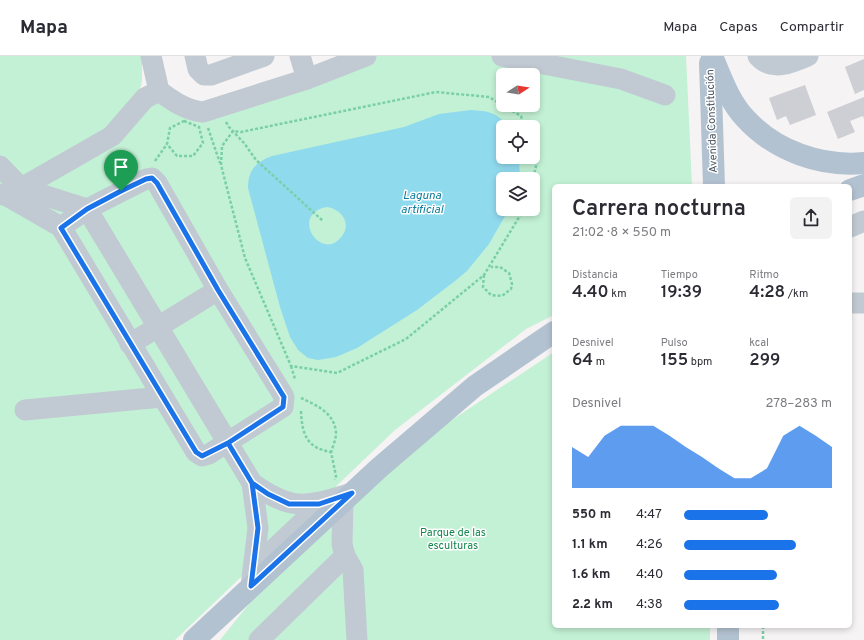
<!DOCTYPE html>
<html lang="es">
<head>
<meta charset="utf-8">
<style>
	body { margin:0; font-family:Overpass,sans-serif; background:#f2f2f3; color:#2b2b33; height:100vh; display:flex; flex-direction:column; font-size:15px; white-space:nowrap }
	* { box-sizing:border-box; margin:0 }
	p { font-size:13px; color:#7c7c81 }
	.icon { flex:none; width:22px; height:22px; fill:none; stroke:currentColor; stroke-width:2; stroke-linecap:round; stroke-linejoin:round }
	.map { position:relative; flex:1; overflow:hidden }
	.sheet { position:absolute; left:552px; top:128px; width:300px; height:444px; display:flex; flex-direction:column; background:#fff; border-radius:6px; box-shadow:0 2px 6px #0003 }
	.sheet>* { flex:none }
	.needle { width:26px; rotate:78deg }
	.controls { position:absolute; left:496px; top:12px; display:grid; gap:8px }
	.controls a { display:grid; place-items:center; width:44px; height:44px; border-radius:6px; background:#fff; box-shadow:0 2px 6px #0003; font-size:20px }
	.pin { position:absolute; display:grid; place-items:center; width:34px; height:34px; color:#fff; margin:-41px -17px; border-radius:50% 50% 50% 0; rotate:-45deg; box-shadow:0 0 4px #0007 }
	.pin .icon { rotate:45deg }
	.round { display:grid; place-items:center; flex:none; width:42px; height:42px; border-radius:6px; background:#f2f2f3 }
	.head { display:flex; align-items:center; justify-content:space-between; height:68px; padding:0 20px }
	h1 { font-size:22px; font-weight:600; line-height:30px }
	.stats { display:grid; grid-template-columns:repeat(3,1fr); gap:6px; height:68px; padding:4px 20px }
	.stats div { display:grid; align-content:center }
	.stats b { font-size:17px; font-weight:600 }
	.stats small { font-size:11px; font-weight:400 }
	.stats p { font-size:11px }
	.chart { height:112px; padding:8px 20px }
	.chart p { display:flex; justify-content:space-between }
	.chart svg { width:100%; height:72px; margin-top:4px; fill:#1a73e8; opacity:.7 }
	ul { padding:0 20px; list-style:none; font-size:13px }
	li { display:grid; grid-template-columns:64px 48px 1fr; align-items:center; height:30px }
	li i { height:10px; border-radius:5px; background:#1a73e8 }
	header { display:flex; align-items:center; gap:24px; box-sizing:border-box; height:56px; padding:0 20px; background:#fff; border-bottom:1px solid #e1e1e2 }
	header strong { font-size:19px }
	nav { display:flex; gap:22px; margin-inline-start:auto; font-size:14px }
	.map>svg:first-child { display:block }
	.green { fill:#c3f1d5; fill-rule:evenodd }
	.water { fill:#90daee; fill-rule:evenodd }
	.building { fill:#cdcfd5 }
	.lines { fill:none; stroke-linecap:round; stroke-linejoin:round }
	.path { stroke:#7ad0a6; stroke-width:2.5; stroke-dasharray:3 2; stroke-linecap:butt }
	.minor { stroke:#c1cad2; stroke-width:21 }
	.major { stroke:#b3c2d1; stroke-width:22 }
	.route-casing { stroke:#fff; stroke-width:8 }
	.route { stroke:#1a73e8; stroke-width:5 }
	.labels { text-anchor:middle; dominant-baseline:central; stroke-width:3; stroke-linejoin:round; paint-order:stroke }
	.street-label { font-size:11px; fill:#4a5661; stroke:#fff }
	.park-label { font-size:11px; fill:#17864f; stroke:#fff }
	.water-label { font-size:12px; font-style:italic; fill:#0c7c9b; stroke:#fff }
</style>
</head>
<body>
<header>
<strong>Mapa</strong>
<nav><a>Mapa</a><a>Capas</a><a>Compartir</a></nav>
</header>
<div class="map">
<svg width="864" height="584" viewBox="0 0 864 584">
	<rect width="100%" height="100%" fill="#f5f3f3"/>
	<g class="green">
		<path d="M0,0H142V25L138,40L188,52L366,0H686L692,130H554V259L526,273L395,374L175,584H0ZM503,19H533V49H503ZM503,71H533V101H503ZM503,123H533V153H503Z"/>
		<path d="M554,296V570H710V584H220L298,487L377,414Z"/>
	</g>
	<path class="water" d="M471,54C487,55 498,56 508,71H503V101H519L520,123H503V153H509L489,188L467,215L455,225L417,254L357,292L336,301L318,304L308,302L298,294L290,281L280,251L248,132C248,114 256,106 272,100L404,71L439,58ZM327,151C341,153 352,167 342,180C322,208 288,158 327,151Z"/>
	<g class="building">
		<path d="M864,3V34L855,38L845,11Z"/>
		<path d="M805,29L816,59L790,69L786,60L777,64L769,42Z"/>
		<path d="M864,41V63L863,60L850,65L855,76L838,83L827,56Z"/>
	</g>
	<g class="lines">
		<g class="path">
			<path d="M184,65L199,71L203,87L193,100H177L167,88L170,72Z"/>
			<path d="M226,66L229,71L244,87L256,104L323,165"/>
			<path d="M208,72L220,107"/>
			<path d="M533,95L537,106L533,123"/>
			<path d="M155,105L167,88"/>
			<path d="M524,153L484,219L406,283L337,317L291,310L245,202L221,109L222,90L233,75L241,76L436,36L489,41L521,60L524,71"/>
			<path d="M484,219L483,231L491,239L502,240L511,233L512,228L509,217L500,211H491"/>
			<path d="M291,310L295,323"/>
			<path d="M301,342C316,349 335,357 336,377C336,383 333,390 331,396"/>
			<path d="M301,355C302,379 307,392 331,396L336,420L335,424"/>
			<path d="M763,570V584"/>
		</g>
		<g class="minor">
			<path d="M151,0L159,35C173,45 185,54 203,56L307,23L366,0"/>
			<path d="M195,0L198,13L204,19H211L264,0"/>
			<path d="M300,0L307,23"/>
			<path d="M502,0L621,23L665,39"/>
			<path d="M758,0C772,16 792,7 808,0"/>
			<path d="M0,110L21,132L87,153L252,427C293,456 306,451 352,437"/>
			<path d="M0,138L7,140L61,171L196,396L202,400L209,398L283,351L284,341L280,334L218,234L157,127L152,122L146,123L87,153L61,171"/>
			<path d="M16,139L21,132L112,80L145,42L159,35"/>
			<path d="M850,171L864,165"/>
			<path d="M850,247H864"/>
			<path d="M130,288L218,234"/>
			<path d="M25,354L162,341"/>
			<path d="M343,445L342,488L345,500L353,514L357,584"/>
			<path d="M254,512L324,446"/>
			<path d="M251,530L258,472L252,427"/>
			<path d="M259,584L345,500"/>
		</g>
		<g class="major">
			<path d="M712,0C721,21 729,45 745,62C775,95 821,111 864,107"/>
			<path d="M710,7L714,130"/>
			<path d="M850,134L864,129"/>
			<path d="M728,570V584"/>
			<path d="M194,584L379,412L475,330L554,276"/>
		</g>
	</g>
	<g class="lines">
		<defs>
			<path id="route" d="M121,135L87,153L61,172L196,396L202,400L228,387L252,427L268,438L289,448H319L352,437L251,530L258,472L252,427L228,387L283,351L284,341L218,234L157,127L152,122L146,123L121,135"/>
		</defs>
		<use href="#route" class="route-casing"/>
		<use href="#route" class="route"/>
	</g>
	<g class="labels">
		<g class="street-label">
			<text transform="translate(712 65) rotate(-92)">Avenida Constitución</text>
		</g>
		<g class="park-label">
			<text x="453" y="477">Parque de las<tspan x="453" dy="13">esculturas</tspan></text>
		</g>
		<g class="water-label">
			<text x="422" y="140">Laguna<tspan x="422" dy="14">artificial</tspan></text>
		</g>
	</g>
</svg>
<div class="controls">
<a><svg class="needle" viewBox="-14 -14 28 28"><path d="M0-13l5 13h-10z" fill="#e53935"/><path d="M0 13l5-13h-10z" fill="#7c7c81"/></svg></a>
<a><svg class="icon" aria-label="locate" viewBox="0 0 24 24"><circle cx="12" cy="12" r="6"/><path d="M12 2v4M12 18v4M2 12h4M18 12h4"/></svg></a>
<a><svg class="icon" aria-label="layers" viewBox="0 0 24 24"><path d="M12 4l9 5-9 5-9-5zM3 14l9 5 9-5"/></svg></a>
</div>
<div class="pin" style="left:121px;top:135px;background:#1e9e55"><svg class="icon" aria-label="arrive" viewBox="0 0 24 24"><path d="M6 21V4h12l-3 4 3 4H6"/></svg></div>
<section class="sheet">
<div class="head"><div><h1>Carrera nocturna</h1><p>21:02 · 8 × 550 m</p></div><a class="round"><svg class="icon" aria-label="share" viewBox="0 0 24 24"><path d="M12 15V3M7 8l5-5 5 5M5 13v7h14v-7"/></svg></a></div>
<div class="stats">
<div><p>Distancia</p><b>4.40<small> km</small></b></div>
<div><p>Tiempo</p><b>19:39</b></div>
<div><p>Ritmo</p><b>4:28<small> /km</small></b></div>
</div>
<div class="stats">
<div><p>Desnivel</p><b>64<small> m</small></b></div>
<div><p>Pulso</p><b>155<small> bpm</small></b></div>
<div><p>kcal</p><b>299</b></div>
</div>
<div class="chart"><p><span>Desnivel</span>278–283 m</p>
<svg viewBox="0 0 160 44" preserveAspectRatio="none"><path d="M0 44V19L10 25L20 12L30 6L40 6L50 6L60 12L70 19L80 25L90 32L100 38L110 38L120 32L130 12L140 6L150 12L160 19V44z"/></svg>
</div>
<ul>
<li><b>550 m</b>4:47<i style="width:57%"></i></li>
<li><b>1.1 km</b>4:26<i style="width:76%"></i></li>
<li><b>1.6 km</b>4:40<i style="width:63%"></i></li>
<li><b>2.2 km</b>4:38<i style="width:64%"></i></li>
</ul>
</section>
</div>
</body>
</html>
